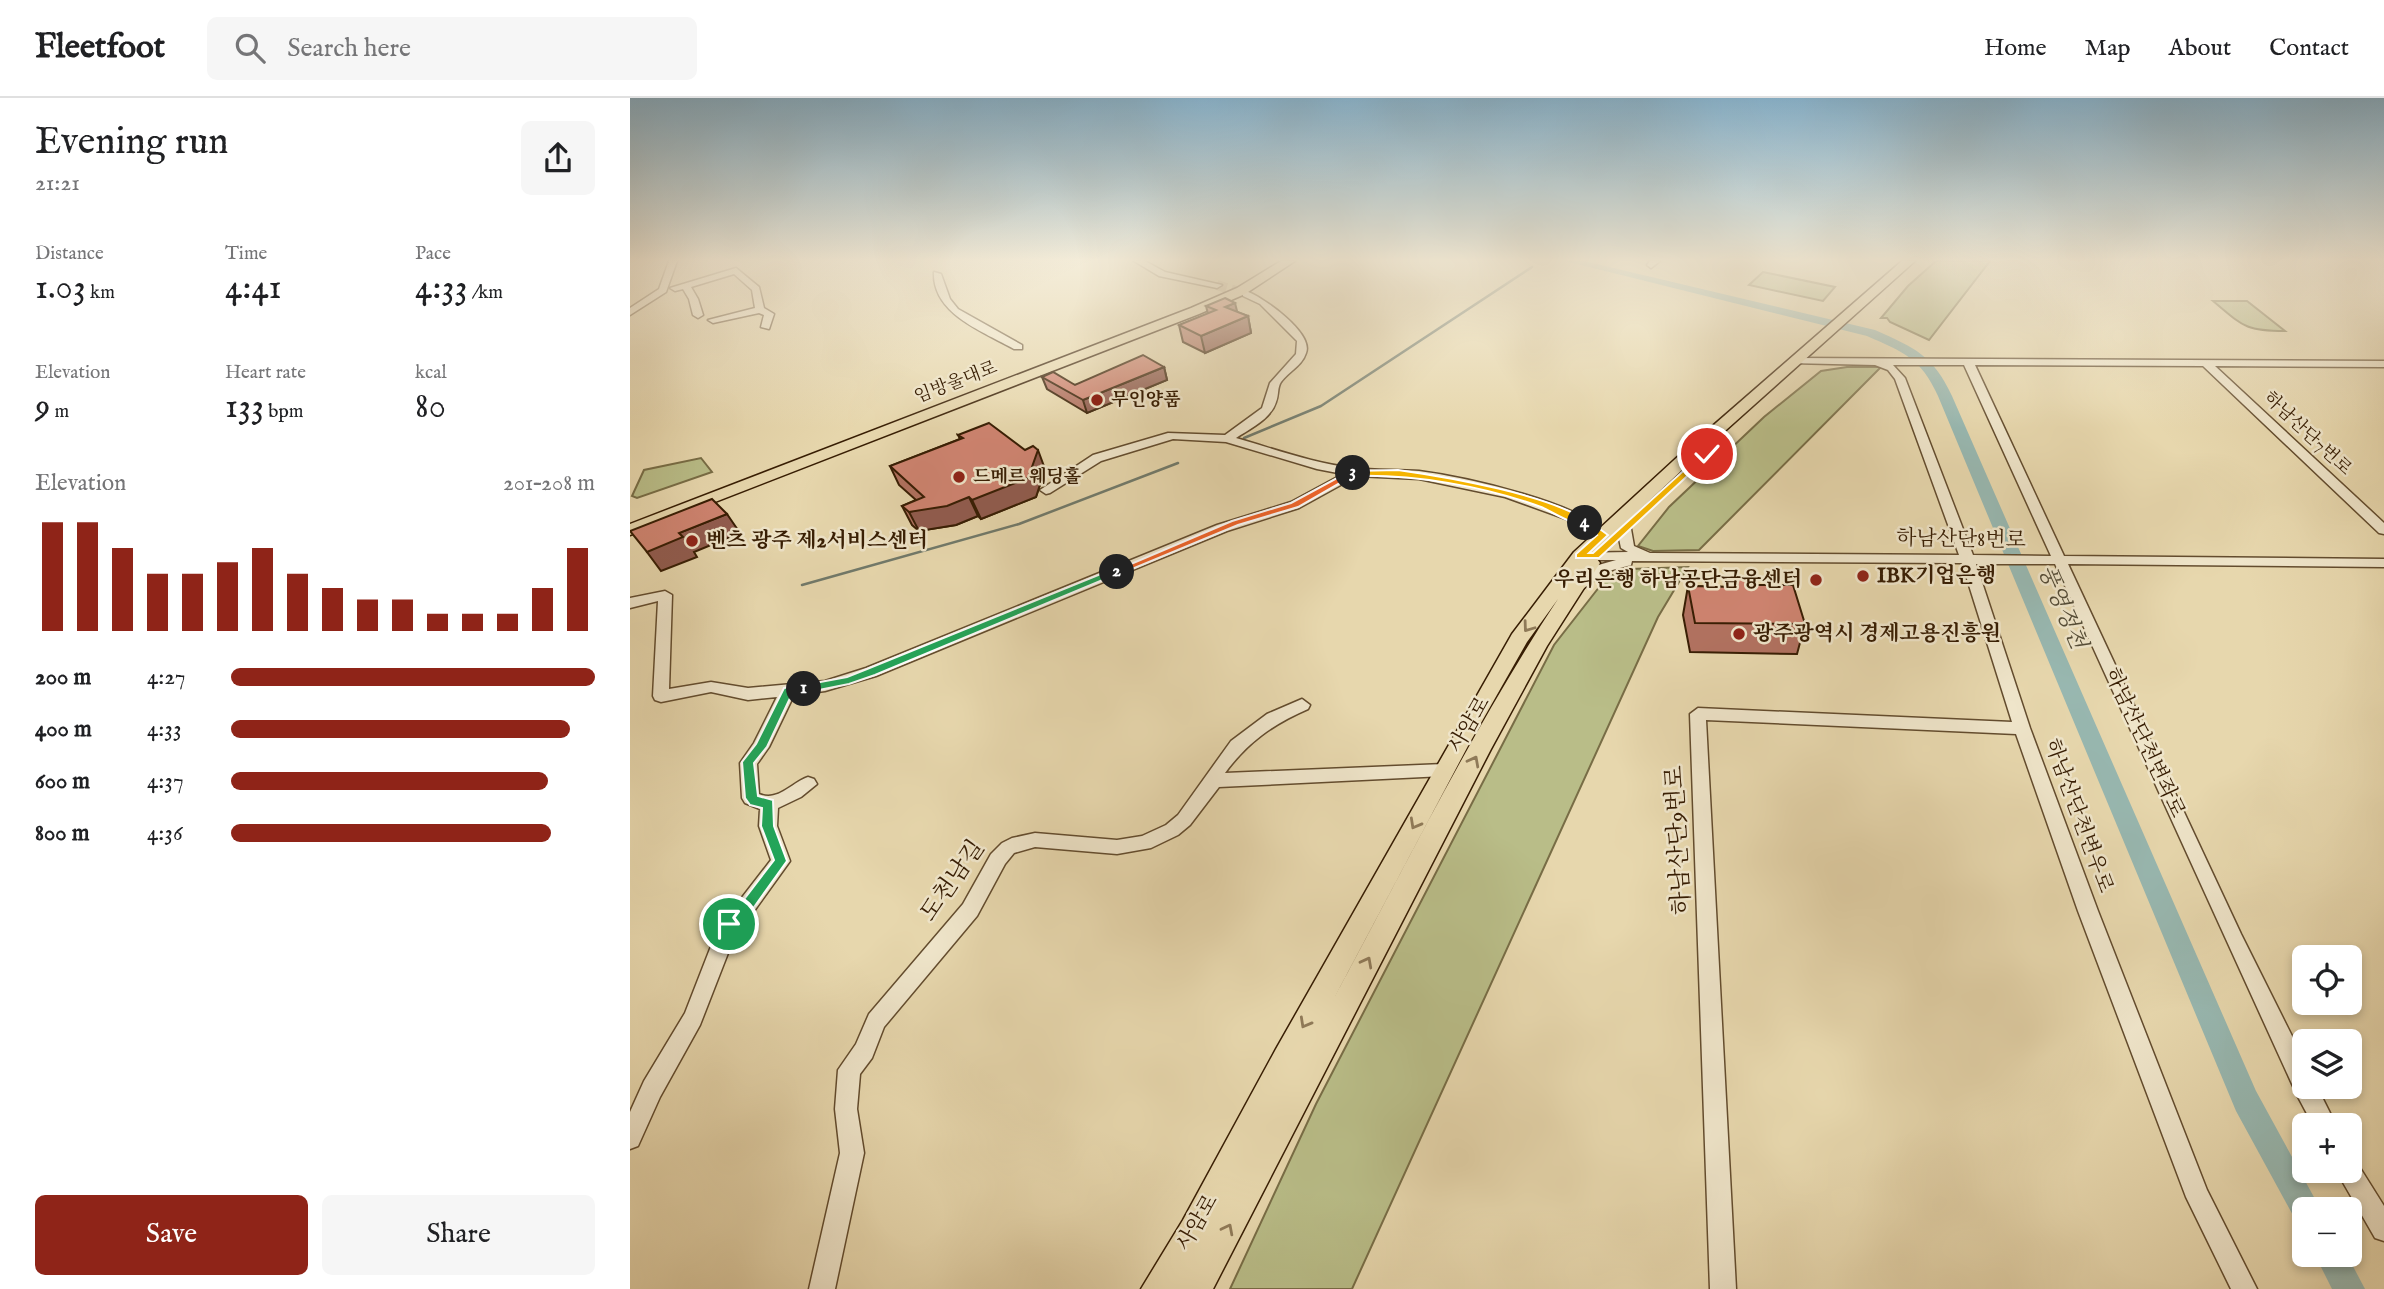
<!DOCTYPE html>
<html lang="en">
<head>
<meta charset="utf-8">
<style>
	body { margin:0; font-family:"IM FELL English","Noto Serif KR",serif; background:#f6f6f6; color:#202124; height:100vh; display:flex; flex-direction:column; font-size:26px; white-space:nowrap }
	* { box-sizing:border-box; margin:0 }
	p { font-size:23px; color:#757577 }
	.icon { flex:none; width:38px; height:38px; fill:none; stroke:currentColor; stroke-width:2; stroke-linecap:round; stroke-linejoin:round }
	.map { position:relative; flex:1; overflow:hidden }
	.side { display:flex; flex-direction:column; background:#fff; width:630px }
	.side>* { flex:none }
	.buttons { position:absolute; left:1662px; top:847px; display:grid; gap:14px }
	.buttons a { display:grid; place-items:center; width:70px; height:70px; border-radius:10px; background:#fff; box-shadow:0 4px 10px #0003; font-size:35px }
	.pin { position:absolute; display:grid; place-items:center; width:60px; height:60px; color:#fff; margin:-30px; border:4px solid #fff; border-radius:50%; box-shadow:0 2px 7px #0007 }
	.km { position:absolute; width:35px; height:35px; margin:-18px; border-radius:50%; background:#222; color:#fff; font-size:19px; line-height:35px; text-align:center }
	.round { display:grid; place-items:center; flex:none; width:74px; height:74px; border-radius:10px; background:#f6f6f6 }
	.overview { display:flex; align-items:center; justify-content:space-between; height:119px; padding:0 35px }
	h1 { font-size:38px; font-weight:600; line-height:52px }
	.metrics { display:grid; grid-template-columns:repeat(3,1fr); gap:10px; height:119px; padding:7px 35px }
	.metrics div { display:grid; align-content:center }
	.metrics b { font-size:35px; font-weight:600 }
	.metrics small { font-size:19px; font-weight:400 }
	.metrics p { font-size:19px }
	.chart { height:196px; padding:14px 35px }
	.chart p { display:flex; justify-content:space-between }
	.chart svg { width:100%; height:126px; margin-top:7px; stroke:#8f2418; stroke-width:6 }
	.cta { display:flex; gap:14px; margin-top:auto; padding:14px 35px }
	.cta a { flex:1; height:80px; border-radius:10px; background:#8f2418; color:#fff; font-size:28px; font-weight:600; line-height:80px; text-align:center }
	.cta a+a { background:#f6f6f6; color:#202124 }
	ul { padding:0 35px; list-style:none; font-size:23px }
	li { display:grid; grid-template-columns:112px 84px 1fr; align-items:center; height:52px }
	li i { height:18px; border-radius:9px; background:#8f2418 }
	header { display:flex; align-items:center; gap:42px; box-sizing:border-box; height:98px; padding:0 35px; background:#fff; border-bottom:2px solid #e0e0e0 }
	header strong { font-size:33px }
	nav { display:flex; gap:38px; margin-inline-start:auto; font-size:24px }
	.search { width:490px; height:63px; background:#f6f6f6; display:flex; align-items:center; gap:18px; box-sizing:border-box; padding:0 24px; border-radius:10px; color:#757577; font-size:26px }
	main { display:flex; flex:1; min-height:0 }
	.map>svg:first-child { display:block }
	.green { fill:#b9bd88; stroke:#786d46; stroke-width:2 }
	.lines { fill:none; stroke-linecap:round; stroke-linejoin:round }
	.stream { stroke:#717a6b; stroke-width:2.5 }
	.river { fill:#98b8b1; fill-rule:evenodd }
	.minor-tunnel { stroke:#c4b28b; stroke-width:10; stroke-dasharray:10 5; stroke-linecap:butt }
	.minor-casing { stroke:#634c2e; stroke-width:3 }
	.major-casing { stroke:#371d03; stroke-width:3 }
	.minor { fill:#efe5ca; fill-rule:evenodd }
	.major { fill:#e7d7ad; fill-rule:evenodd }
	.wall { fill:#b27261; stroke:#371d03; stroke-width:2 }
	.shaded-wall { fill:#915c4f; stroke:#371d03; stroke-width:2 }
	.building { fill:#cf8471; stroke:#371d03; stroke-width:2 }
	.oneway { stroke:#8f7a58 }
	.split-1 { fill:#22a559; stroke:#fff; stroke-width:2 }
	.split-2 { fill:#22a559; stroke:#fff; stroke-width:2 }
	.split-3 { fill:#f0652b; stroke:#fff; stroke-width:2 }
	.split-4 { fill:#f5b400; stroke:#fff; stroke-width:2 }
	.split-5 { fill:#f5b400; stroke:#fff; stroke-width:2 }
	.poi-dot { fill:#8f2418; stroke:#efe5ca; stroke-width:2.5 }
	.labels { text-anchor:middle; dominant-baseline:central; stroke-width:5; stroke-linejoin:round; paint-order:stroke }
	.far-street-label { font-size:18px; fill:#371d03; stroke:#efe5ca }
	.far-poi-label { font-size:18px; font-weight:bold; fill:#371d03; stroke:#efe5ca; text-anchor:start }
	.street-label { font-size:21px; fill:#371d03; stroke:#efe5ca }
	.poi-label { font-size:21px; font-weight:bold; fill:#371d03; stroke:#efe5ca; text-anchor:start }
	.water-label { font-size:23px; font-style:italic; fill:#544c37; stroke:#efe5ca }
	.near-street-label { font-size:24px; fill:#371d03; stroke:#efe5ca }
</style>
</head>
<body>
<header>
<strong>Fleetfoot</strong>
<div class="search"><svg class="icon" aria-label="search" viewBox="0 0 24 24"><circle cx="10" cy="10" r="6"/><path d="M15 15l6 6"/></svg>Search here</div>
<nav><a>Home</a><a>Map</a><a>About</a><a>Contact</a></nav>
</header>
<main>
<section class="side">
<div class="overview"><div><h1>Evening run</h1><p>21:21</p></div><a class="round"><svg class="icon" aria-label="share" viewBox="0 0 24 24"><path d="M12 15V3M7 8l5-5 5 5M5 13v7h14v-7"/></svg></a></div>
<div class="metrics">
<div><p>Distance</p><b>1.03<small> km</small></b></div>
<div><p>Time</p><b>4:41</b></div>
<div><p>Pace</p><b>4:33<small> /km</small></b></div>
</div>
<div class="metrics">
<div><p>Elevation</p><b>9<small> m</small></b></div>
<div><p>Heart rate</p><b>133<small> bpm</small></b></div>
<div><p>kcal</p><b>80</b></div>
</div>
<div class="chart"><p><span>Elevation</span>201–208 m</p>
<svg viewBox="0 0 160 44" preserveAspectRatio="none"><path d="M5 44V6M15 44V6M25 44V15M35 44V24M45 44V24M55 44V20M65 44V15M75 44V24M85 44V29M95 44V33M105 44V33M115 44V38M125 44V38M135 44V38M145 44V29M155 44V15"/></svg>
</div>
<ul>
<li><b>200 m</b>4:27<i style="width:100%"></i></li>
<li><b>400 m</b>4:33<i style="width:93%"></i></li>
<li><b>600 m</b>4:37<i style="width:87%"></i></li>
<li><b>800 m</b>4:36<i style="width:88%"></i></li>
</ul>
<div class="cta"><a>Save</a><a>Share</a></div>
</section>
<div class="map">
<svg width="1754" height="1191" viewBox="0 0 1754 1191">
	<rect width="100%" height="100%" fill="#e7d7ad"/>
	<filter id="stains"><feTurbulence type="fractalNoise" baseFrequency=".00286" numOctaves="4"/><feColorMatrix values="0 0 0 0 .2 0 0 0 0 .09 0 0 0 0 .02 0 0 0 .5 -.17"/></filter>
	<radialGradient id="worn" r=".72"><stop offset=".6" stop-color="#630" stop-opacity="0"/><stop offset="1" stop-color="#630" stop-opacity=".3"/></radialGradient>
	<g class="green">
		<path d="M1306,163H1360L1299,242L1260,224L1257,220H1251L1278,188Z"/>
		<path d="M1133,174L1205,189L1193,203L1119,187Z"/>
		<path d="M1583,203H1617L1655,233C1615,233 1613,228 1583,203Z"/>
		<path d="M1217,269H1251L1069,452L1023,453L1008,448L1039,409L1134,319L1191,273Z"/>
		<path d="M71,360L82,374L7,400L2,398L14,372Z"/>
		<path d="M1058,469L1028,519L722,1191H600L686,1006L924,547L977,479L1000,471Z"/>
	</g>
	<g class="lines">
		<g class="stream">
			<path d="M614,340L691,308L902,169"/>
			<path d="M172,487L389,426L548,365"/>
		</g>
		<g class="river">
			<path d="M935,163H954L1245,232C1285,250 1303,257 1322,298L1626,993L1685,1101L1690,1111H1675V1126L1665,1121L1606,1013L1308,298C1291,260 1273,254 1237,238Z"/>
			<path d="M1685,1157H1717L1735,1191H1702Z"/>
		</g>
		<path class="minor-tunnel" d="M587,187L616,196"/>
		<defs>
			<g id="minor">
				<path d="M39,163H47L36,194L0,217V210L29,191Z"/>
				<path d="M504,163H515L535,174L592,187L587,190L529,178Z"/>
				<path d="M1020,163H1030L1021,170L1017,167Z"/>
				<path d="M106,170L129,189L134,210L144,216L139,231L131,229L134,217L129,215L83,225L78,222L125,210L122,192L104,176L61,189L68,201L73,217L68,220L63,217L59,201L53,191L45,193L40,190Z"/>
				<path d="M304,174L311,176L320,201L328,211L392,247V251H384C354,234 302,216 304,174Z"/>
				<path d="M616,193C633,199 684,235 676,255C672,268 659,273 651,284C647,290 649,297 646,304C641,321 620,331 606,340C645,351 685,366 725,370C746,373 768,371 789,373C835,379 948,404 980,437L973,441L968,440L936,421L875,399L789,381L727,378L669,410L597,433L246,578L195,593L164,597L139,649L127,666L129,696C148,704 161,685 178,679L184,681L187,686L171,699L148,710L147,728L160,763L114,827L107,832L70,927L30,999L8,1048L0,1051V1014L14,983L55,915L92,820L100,815L141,762L129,728L130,711L115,705L112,700L110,665L124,645L147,599L118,602L81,594L31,604L25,602L23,598L28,503L0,510V500L35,493L42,497L39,591L81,584L118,590L195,583L236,570L587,427L661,404L713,376L687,371L596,344L543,341L471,363L420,395L416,396L410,392L463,357L538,335L595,337L632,310L640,285L666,256L667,243L630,206L613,198V194Z"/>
				<path d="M1164,260L1754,263V269L1585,268L1754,425V436L1749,435L1573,268L1345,267L1434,458L1754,461V469L1438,466L1611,836L1675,964V989H1687L1706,1027H1683L1667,997L1425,466H1346L1400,630L1468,813L1577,1092L1627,1191H1601L1556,1099L1448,813L1386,636L1076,622L1106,1191H1080L1060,616L1068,610L1382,624L1332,465L1002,463L1001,467L975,474L950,493H940L938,490L965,468L986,462H950L943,458L945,455L998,454L991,450L987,431L994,427L1001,431L1004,448L1020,455L1329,457L1265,281L1258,272L1245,267L1160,265V261ZM1263,267H1334L1421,458L1343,457L1275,280Z"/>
				<path d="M672,601L680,607L678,611C643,626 617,645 595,675L814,666L820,667L822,672L820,677L814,678L589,689L560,727L548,737L521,750L487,756L405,749L384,755L375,766L347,818L254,929L242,960L230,976L227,1011L234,1055L205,1191H179L210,1055L205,1011L208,972L226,946L239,916L333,806L361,756L372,745L382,740L405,735L487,742L512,738L536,727L548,717L601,643L637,616Z"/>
				<path d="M1720,1062L1727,1065L1754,1108V1143L1745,1140L1711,1081L1707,1073H1720Z"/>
			</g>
			<g id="major">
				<path d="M651,163H665L615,196L569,216L0,437V426L561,210L607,190Z"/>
				<path d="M1272,163H1285L1067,358L958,460L967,461L970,465L917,548L861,651L583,1191H511L553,1122L646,951L882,536L944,454L1055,352ZM928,501C843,630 775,769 702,904L839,646L897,544Z"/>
			</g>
		</defs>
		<use href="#minor" class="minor-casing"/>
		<use href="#major" class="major-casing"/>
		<use href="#minor" class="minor"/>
		<use href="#major" class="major"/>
	</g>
	<g class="wall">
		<path d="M576,208L607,214L618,218L621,235L575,255L553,244L549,227L578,216Z"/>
		<path d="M534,269L537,282L457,315L417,291L412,279L445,287Z"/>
		<path d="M328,337L415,371L406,399L351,421L348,418L326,427L289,433L282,427L272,408L286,402L269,387L260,368L330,341Z"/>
		<path d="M1102,479L1122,487L1175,526L1167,556L1060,554L1053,517L1058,488L1100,489Z"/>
	</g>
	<g class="shaded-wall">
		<path d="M605,205L609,221L595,209Z"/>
		<path d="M618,218L621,235L575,255L571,238Z"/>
		<path d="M534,269L537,282L457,315L453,302Z"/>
		<path d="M408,352L415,371L406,399L351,421L342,402Z"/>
		<path d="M339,399L348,418L326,427L289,433L279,414Z"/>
		<path d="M97,416L110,435L64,454L67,459L31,473L17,454L49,435Z"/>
	</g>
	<g class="building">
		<path d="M595,200L605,205L595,209L618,218L571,238L549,227L586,212L576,208Z"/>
		<path d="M513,257L534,269L453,302L412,279L423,274L445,287Z"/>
		<path d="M359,325L395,352L403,348L408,352L398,380L342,402L339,399L317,408L279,414L272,408L294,399L260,368L333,340L328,337Z"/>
		<path d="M82,401L97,416L49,435L53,439L17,454L0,433Z"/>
		<path d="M1102,479H1120L1122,487H1163L1175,526L1065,525L1058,488L1104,489Z"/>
	</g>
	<defs><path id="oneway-chevron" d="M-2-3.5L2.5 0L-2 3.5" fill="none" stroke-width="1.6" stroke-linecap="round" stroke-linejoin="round" transform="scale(1.75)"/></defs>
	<g class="oneway">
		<use href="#oneway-chevron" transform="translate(898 529) rotate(126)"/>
		<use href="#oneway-chevron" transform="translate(844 663) rotate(-62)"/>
		<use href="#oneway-chevron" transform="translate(785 726) rotate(119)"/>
		<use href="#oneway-chevron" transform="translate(737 864) rotate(-62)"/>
		<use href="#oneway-chevron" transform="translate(675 925) rotate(119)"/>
		<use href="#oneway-chevron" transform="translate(598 1131) rotate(-63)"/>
	</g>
	<linearGradient id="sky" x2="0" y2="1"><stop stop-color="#88b6d2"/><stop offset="0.49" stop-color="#f4edda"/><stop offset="1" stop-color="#f4edda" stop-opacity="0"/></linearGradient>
	<rect width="1754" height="330" fill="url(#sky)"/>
	<path class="split-1" d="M174,587L178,588V594L162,596L137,649L124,665L128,698L143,702L144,728L157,763L112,826L99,833L94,831V822L102,817L144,762L131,728L132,710L120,707L115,700L112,664L126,646L154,590Z"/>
	<path class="split-2" d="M483,471L492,474L245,577L219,586L174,595L169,591L174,587L217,579L237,571Z"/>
	<path class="split-3" d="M720,373L727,375L668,409L608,427L490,476L482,474L602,423L661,405Z"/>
	<path class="split-4" d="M768,372C817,379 923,397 960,425C949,432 923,414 911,409C854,388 783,376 723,378L719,375L723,373Z"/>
	<path class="split-5" d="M1074,354L1081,356L969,460H946V456L967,437L952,427V423H959L978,437L959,455H963Z"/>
	<g class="poi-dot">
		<circle cx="467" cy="302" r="7"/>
		<circle cx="329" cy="379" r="7"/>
		<circle cx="62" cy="443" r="7"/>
		<circle cx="1233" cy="478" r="7"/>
		<circle cx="1186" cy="482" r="7"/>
		<circle cx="1109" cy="536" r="7"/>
	</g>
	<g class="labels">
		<g class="far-street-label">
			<text transform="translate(326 285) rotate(-21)">임방울대로</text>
			<text transform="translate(1677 336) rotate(43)">하남산단7번로</text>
		</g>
		<g class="far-poi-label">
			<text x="481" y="302">무인양품</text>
			<text x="343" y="379">드메르 웨딩홀</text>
		</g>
		<g class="street-label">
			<text transform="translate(1331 442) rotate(1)">하남산단8번로</text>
			<text transform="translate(840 627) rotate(-60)">사암로</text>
			<text transform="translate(1514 645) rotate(65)">하남산단천변좌로</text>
			<text transform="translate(1448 718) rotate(70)">하남산단천변우로</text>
			<text transform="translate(568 1125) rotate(-60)">사암로</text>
		</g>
		<g class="poi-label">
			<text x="76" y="443">벤츠 광주 제2서비스센터</text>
			<text x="1247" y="478">IBK기업은행</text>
			<text x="1172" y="482" text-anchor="end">우리은행 하남공단금융센터</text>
			<text x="1123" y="536">광주광역시 경제고용진흥원</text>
		</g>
		<g class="water-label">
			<text transform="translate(1432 509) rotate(67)">풍영정천</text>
		</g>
		<g class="near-street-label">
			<text transform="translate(1049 742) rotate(-93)">하남산단9번로</text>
			<text transform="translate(323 783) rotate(-55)">도천남길</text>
		</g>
	</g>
	<rect width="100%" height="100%" filter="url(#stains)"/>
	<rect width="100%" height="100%" fill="url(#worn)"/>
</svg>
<div class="buttons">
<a><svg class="icon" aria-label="locate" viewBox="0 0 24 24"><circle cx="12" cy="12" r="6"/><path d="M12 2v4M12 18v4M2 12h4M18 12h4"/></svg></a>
<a><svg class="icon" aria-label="layers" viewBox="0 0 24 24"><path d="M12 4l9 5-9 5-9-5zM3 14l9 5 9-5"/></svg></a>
<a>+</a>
<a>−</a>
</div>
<div class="pin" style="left:99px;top:826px;background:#1e9e55"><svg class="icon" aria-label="arrive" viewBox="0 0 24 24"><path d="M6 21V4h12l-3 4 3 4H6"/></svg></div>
<div class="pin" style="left:1077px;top:356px;background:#d93025"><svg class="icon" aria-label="check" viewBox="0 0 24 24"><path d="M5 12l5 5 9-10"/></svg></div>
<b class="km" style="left:174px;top:591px">1</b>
<b class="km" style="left:487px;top:474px">2</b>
<b class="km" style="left:723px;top:375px">3</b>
<b class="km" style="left:955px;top:425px">4</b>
</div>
</main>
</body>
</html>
